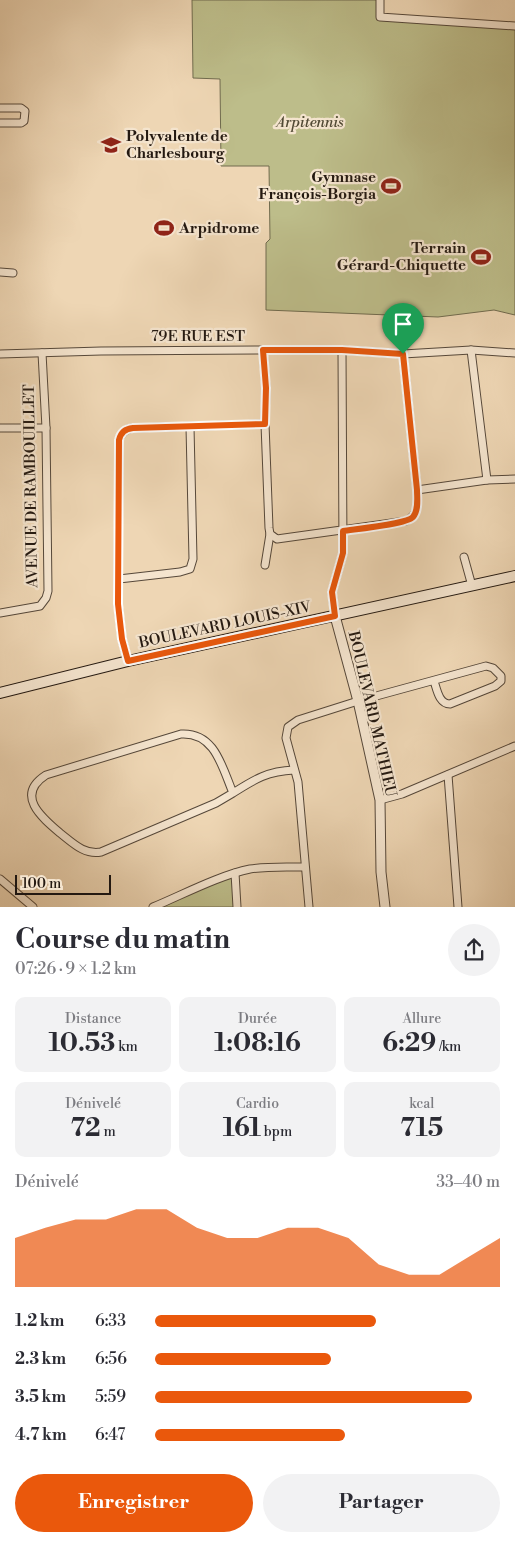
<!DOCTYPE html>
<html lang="fr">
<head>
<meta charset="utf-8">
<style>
	body { margin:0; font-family:"Libre Bodoni",serif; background:#f2f2f3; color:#2b2b33; height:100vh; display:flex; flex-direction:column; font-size:19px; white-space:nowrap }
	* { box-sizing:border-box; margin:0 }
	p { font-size:16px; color:#7c7c81 }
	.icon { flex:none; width:28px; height:28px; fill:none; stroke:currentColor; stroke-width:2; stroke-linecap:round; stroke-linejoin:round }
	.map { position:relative; height:907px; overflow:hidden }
	.drawer { display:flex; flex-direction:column; background:#fff; flex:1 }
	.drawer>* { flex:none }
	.scale { position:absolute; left:15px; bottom:12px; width:96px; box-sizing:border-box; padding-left:5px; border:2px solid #241911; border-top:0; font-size:14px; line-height:18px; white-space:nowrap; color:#241911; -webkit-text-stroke:4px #f4e4ce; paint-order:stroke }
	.pin { position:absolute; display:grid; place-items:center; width:42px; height:42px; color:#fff; margin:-51px -21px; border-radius:50% 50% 50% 0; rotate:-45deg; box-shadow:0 0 5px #0007 }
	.pin .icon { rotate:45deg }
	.round { display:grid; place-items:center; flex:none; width:52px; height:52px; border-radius:26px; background:#f2f2f3 }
	.summary { display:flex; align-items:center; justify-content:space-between; height:85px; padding:0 15px }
	h1 { font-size:28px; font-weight:700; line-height:38px }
	.figures { display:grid; grid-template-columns:repeat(3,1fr); gap:8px; height:85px; padding:5px 15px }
	.figures div { display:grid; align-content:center; border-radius:10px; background:#f2f2f3; text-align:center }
	.figures b { font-size:25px; font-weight:700 }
	.figures small { font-size:14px; font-weight:400 }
	.figures p { font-size:14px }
	.chart { height:140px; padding:10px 15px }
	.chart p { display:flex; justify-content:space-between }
	.chart svg { width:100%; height:90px; margin-top:5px; fill:#ea580c; opacity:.7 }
	.primary-button { display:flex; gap:10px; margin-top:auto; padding:10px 15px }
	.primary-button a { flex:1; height:58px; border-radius:30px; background:#ea580c; color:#fff; font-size:20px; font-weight:700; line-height:58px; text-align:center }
	.primary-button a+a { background:#f2f2f3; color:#2b2b33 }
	ul { padding:0 15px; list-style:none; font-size:16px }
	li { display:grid; grid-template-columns:80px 60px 1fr; align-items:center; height:38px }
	li i { height:12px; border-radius:6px; background:#ea580c }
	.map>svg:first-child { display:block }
	.green { fill:#bdbd8a; stroke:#706b4e }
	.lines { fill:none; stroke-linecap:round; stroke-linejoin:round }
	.minor-casing { stroke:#56483a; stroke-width:9 }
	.tertiary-casing { stroke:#56483a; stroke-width:11 }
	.secondary-casing { stroke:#241911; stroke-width:12 }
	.minor { stroke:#f4e4ce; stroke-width:7 }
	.tertiary { stroke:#f4e4ce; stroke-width:9 }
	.secondary { stroke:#f4e4ce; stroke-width:10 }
	.route-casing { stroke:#fff; stroke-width:10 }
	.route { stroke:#ea580c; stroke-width:6 }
	.labels { text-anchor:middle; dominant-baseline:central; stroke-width:4.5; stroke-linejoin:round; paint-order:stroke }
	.park-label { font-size:15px; font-style:italic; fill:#524a35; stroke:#f4e4ce }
	.poi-label { font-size:15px; font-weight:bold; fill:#241911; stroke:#f4e4ce; text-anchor:start }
	.street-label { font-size:15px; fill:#241911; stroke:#f4e4ce }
</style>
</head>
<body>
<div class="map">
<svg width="515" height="907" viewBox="0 0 515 907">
	<rect width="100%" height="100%" fill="#eed6b4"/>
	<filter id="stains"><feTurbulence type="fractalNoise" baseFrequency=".004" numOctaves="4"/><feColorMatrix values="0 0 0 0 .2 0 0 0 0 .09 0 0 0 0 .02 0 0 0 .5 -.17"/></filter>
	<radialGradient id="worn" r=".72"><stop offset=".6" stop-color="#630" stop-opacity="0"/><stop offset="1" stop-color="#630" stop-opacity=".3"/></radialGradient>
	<g class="green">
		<path d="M192,0H380V16L515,26V315L494,310L438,317L266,310V243L270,239L269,166H221L220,79L193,78Z"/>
		<path d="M235,873L237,907H153Z"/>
	</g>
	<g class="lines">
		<defs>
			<g id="minor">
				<path d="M380,0V17L515,26"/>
				<path d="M0,108H21L25,111L24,121L21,123H0"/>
				<path d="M0,272L13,273"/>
				<path d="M263,350L266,388L265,424L269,528L270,534L277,539L406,521C419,515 418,503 417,490L403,354"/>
				<path d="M471,350L487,480"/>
				<path d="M0,354L101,351L259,350H342L403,354L471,350L515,353"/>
				<path d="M0,428H46"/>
				<path d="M417,490L487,480L515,479"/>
				<path d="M464,557L472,586"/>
				<path d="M265,565L270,534"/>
				<path d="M119,579L180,572L190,569L193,559L190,427"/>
				<path d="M0,613L40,606L46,598L48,591L46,428L42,353"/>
				<path d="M335,616L332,592L343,553L342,350"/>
				<path d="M128,661L122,639L118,604L119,440C121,433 125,429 133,428L265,424"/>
				<path d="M448,775L458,907"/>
				<path d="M233,793L216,803L101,852C84,855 73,843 60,833C41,817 15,795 46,775L181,734C215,732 222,767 233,793C255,779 268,771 294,770"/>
				<path d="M380,800L402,794L515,746"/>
				<path d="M235,873L237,907"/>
				<path d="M0,879L33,907"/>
				<path d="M153,907C182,895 220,875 250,869C268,866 286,867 304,867"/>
				<path d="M309,907L298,782L286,738L288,727L298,720L358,701L486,666L493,668L501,676V681L495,686L450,704C439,704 437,690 434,681"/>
			</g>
			<path id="tertiary" d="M335,616L358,701L380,800L381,872L385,907"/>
			<path id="secondary" d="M0,693L128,661L515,576"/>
		</defs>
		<use href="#minor" class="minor-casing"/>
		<use href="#tertiary" class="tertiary-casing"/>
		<use href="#secondary" class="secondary-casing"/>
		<use href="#minor" class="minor"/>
		<use href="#tertiary" class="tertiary"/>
		<use href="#secondary" class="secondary"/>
	</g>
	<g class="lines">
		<defs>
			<path id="route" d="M263,350H342L403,354L417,490C417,498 419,510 413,517C407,524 356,529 343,531V553L332,592L335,616L128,661L122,639L118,604L119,440C121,432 125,429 133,428L265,424L266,388Z"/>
		</defs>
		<use href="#route" class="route-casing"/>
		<use href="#route" class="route"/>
	</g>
	<defs>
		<symbol id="school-bare" viewBox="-9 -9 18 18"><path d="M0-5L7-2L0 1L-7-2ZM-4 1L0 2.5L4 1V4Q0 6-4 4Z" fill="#8f2418" stroke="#f4e4ce" stroke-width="2.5" paint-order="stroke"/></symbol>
		<symbol id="stadium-bare" viewBox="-9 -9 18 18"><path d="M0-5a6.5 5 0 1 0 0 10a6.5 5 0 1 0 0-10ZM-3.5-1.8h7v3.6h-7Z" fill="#8f2418" stroke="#f4e4ce" stroke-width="2.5" paint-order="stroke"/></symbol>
	</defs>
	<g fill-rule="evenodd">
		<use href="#school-bare" x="97" y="131" width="28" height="28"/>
		<use href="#stadium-bare" x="377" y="172" width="28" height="28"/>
		<use href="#stadium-bare" x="150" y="214" width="28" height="28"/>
		<use href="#stadium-bare" x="467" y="243" width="28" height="28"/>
	</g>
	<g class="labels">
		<g class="park-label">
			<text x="310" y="122">Arpitennis</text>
		</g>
		<g class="poi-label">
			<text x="126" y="136">Polyvalente de<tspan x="126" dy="17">Charlesbourg</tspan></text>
			<text x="376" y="177" text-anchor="end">Gymnase<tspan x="376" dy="17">François-Borgia</tspan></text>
			<text x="179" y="228">Arpidrome</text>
			<text x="466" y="248" text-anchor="end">Terrain<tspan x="466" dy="17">Gérard-Chiquette</tspan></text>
		</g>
		<g class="street-label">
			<text x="198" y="336">79E RUE EST</text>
			<text transform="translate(31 486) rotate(-91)">AVENUE DE RAMBOUILLET</text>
			<text transform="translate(225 625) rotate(-12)">BOULEVARD LOUIS-XIV</text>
			<text transform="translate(372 714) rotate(77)">BOULEVARD MATHIEU</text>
		</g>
	</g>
	<rect width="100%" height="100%" filter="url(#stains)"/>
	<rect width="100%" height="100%" fill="url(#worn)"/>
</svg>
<div class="scale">100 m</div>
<div class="pin" style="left:403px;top:354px;background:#1e9e55"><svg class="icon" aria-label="arrive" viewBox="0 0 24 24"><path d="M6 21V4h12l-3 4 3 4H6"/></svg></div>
</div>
<section class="drawer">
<div class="summary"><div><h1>Course du matin</h1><p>07:26 · 9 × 1.2 km</p></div><a class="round"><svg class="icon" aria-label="share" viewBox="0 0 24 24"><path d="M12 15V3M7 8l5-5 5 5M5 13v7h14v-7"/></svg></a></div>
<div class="figures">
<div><p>Distance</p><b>10.53<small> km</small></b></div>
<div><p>Durée</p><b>1:08:16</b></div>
<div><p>Allure</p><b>6:29<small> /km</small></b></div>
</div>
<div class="figures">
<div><p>Dénivelé</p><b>72<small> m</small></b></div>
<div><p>Cardio</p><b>161<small> bpm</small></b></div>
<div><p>kcal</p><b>715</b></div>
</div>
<div class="chart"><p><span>Dénivelé</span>33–40 m</p>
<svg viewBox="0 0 160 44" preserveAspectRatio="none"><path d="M0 44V20L10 15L20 11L30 11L40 6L50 6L60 15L70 20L80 20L90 15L100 15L110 20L120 33L130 38L140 38L150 29L160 20V44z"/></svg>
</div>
<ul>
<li><b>1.2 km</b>6:33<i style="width:64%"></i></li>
<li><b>2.3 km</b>6:56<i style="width:51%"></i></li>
<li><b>3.5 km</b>5:59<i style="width:92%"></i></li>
<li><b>4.7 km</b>6:47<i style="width:55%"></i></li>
</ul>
<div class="primary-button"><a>Enregistrer</a><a>Partager</a></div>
</section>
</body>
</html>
